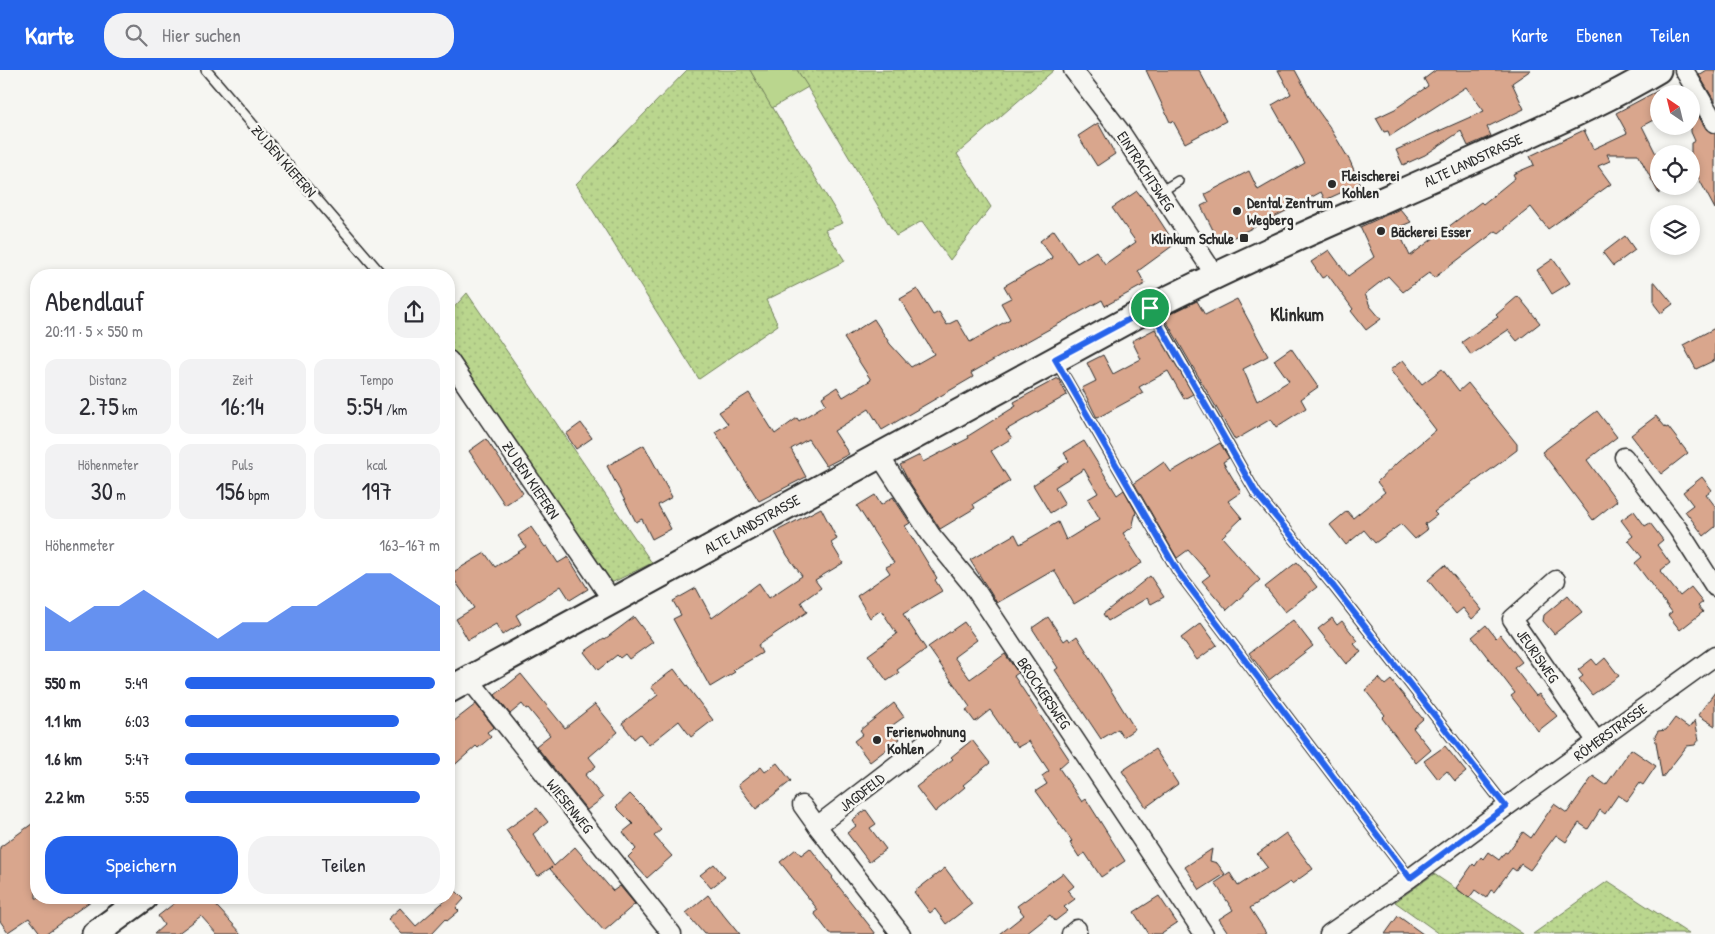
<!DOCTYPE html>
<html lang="de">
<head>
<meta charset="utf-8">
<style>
	body { margin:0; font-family:"Patrick Hand",sans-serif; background:#f2f2f3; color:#2b2b33; height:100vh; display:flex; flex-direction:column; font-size:19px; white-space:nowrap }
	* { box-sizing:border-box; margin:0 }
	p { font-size:16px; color:#7c7c81 }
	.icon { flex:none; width:28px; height:28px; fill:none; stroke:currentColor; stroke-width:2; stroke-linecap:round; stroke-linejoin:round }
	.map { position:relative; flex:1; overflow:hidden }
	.panel { position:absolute; left:30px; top:199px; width:425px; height:635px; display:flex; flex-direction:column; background:#fff; border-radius:20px; box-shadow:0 2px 8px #0003 }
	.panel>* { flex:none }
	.needle { width:32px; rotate:325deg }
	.controls { position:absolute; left:1650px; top:15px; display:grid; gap:10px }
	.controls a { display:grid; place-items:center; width:50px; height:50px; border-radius:50%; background:#fff; box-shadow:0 2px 8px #0003; font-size:25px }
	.pin { position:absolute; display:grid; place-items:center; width:42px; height:42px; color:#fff; margin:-21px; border:2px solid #fff; border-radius:50%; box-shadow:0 1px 5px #0007 }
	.round { display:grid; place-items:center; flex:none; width:52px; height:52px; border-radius:20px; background:#f2f2f3 }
	.head { display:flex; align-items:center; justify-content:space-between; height:85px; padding:0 15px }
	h1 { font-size:28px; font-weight:600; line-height:38px }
	.metrics { display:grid; grid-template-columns:repeat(3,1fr); gap:8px; height:85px; padding:5px 15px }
	.metrics div { display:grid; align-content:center; border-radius:12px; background:#f2f2f3; text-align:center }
	.metrics b { font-size:25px; font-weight:600 }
	.metrics small { font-size:14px; font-weight:400 }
	.metrics p { font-size:14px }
	.chart { height:140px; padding:10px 15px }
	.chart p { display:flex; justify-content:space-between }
	.chart svg { width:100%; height:90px; margin-top:5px; fill:#2563eb; opacity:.7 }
	.button { display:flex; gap:10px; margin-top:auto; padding:10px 15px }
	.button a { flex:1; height:58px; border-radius:20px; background:#2563eb; color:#fff; font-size:20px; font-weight:600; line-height:58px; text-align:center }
	.button a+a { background:#f2f2f3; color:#2b2b33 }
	ul { padding:0 15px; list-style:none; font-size:16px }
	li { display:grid; grid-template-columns:80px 60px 1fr; align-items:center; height:38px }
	li i { height:12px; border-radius:6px; background:#2563eb }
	header { display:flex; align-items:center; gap:30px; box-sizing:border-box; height:70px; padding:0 25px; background:#2563eb; color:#fff }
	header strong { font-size:24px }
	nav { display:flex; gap:28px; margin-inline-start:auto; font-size:18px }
	.search { width:350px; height:45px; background:#f2f2f3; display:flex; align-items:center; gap:12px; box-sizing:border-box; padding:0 18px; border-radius:20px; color:#7c7c81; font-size:19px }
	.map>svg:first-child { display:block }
	.grass { fill:url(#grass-dots); stroke:#72805c }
	.garden { fill:#bad68e; stroke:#72805c }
	.building { fill:#d9a68d; stroke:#2b2b2b }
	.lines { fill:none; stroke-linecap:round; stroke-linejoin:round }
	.lane-casing { stroke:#2b2b2b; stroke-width:12 }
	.street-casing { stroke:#2b2b2b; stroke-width:21 }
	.secondary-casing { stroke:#2b2b2b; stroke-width:29 }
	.lane { stroke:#f6f6f2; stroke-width:9 }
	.street { stroke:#f6f6f2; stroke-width:18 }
	.secondary { stroke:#f6f6f2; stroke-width:25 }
	.route-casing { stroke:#fff; stroke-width:10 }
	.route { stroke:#2563eb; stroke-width:6 }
	.poi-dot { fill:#2b2b2b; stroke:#f6f6f2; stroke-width:2 }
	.labels { text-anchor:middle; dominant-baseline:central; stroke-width:5; stroke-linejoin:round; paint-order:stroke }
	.street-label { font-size:15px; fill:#2b2b2b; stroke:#f6f6f2 }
	.poi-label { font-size:15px; font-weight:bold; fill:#2b2b2b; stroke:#f6f6f2; text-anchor:start }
	.quarter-label { font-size:18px; font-weight:bold; fill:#2b2b2b; stroke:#f6f6f2 }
</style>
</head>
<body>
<header>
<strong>Karte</strong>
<div class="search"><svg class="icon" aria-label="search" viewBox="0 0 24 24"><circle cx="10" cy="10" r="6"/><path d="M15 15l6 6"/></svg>Hier suchen</div>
<nav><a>Karte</a><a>Ebenen</a><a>Teilen</a></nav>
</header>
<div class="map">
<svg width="1715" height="864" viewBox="0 0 1715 864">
	<defs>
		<pattern id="grass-dots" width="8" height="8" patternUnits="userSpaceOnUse" patternTransform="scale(1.25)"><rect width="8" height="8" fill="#bad68e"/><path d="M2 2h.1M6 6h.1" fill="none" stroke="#a0b87b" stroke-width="1.8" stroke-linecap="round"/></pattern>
	</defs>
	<rect width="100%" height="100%" fill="#f6f6f2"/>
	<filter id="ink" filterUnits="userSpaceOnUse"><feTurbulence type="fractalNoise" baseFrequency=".02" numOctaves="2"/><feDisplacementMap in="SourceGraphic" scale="10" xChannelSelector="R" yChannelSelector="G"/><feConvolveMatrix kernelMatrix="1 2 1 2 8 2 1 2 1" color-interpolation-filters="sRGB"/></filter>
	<g filter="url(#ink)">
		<g class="grass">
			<path d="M687,0H750L843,153L825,160L845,191L766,230L778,255L699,309L576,114Z"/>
			<path d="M797,0H1054L957,84L991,137L950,190L922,151L896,166Z"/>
			<path d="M467,223L652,493L611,513L547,424L449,280V243Z"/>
			<path d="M1434,804L1523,864H1440L1395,832Z"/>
			<path d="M1608,811L1689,864H1533Z"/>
		</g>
		<path class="garden" d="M750,0H797L808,17L772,38Z"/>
		<g class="building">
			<path d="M1146,0H1199L1226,51L1185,73L1173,51L1170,52Z"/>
			<path d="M1278,0H1295L1314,35L1329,56L1350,91L1360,114L1325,130L1321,122L1290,139L1220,174L1201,136L1209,132L1205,124L1249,101L1258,120L1305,93L1272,35L1291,24Z"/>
			<path d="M1436,0H1531L1512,13L1524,39L1487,57L1491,66L1468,76L1461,61L1425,85L1403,95L1396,80L1484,41L1466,17L1390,66L1388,61L1384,62L1376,48L1395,39L1428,16L1424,9Z"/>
			<path d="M1707,0H1715V32L1699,5Z"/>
			<path d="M1659,20V47L1642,56L1659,90V124L1638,84H1607L1610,91L1598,96L1611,114L1548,159L1531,137L1499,163L1496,161L1434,208L1430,202L1403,222L1388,206L1365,224L1370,236L1381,249L1366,260L1351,241L1353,239L1328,205L1322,208L1311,192L1329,180L1348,206L1374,187L1360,157L1400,139L1411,152L1397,158L1410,186L1481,132L1483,134L1515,108L1513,104L1534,95L1530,86L1584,60L1593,79L1627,63L1616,43Z"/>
			<path d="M1691,33L1706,59L1710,62L1715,64V139L1691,94V73L1695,71L1691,62Z"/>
			<path d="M1098,53L1115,84L1097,96L1078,66Z"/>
			<path d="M1137,121L1148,135L1149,134L1175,174L1138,201L1145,214L1105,236L1102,230L1006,283L971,303L973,307L882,360L869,339L834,361L849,384L826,396L808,369L791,379L806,407L759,431L715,362L728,354L719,342L749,323L775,364L797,348L799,351L826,334L822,327L837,317L843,327L871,310L844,268L874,249L890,274L911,297L934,284L900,229L917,219L933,245L939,242L947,255L957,250L970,272L1010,249L1001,233L1011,228L1004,216L1053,188L1040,171L1054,160L1077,193L1096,181L1105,194L1136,172L1112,138Z"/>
			<path d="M1625,166L1635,180L1613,196L1603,183Z"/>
			<path d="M1553,189L1570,213L1552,224L1537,200Z"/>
			<path d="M1654,211L1673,234L1661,243L1654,234Z"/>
			<path d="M1518,226L1540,253L1517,271L1508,260L1471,285L1462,272L1498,247L1496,245Z"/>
			<path d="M1237,229L1268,286L1243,299L1257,331L1289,311L1274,290L1291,278L1318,317L1301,329L1306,338L1276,357L1271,349L1235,370L1164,247L1197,231L1205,245Z"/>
			<path d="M1715,258V290L1696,299L1683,275Z"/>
			<path d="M1155,259L1193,324L1184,329L1168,301L1139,317L1143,323L1097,348L1082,318L1096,311L1087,293L1103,285L1113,304L1141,289L1132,271Z"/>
			<path d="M1403,290L1422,314L1442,299L1459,321L1468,313L1517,374V380L1434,442L1437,445L1425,454L1427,460L1415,469L1401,454L1375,473L1364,460L1346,475L1330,455L1347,441L1353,448L1385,422L1377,412L1398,392L1436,360L1390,300Z"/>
			<path d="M1058,308L1067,325L1006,360L1012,368L991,381L1010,411L973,434L975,438L940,459L908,410L900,395L920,385L923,392L942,382L969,368L968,366L1016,336L1014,332Z"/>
			<path d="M1597,341L1617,367L1587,390L1617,431L1593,450L1542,382Z"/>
			<path d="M1656,346L1666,358L1668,357L1688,383L1661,404L1631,365Z"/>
			<path d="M581,353L592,368L576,379L566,364Z"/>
			<path d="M486,369L523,423L505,435L469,381Z"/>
			<path d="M1084,371L1117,425L1124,420L1136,442L1132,458L1123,463L1142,493L1074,534L1054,500L997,533L970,490L1015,464L1020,474L1058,452L1066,470L1100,449L1088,429L1098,423L1084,399L1055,417L1065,434L1050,443L1033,415L1069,391L1064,383Z"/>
			<path d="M1220,373L1229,388L1223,392L1241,422L1228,431L1242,448L1222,467L1260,510L1227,540L1202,511L1210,505L1188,480L1177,488L1134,413L1164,392L1171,402Z"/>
			<path d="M644,375L672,427L658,435L671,459L652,469L642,449L636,452L607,396Z"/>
			<path d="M1702,407L1712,420L1706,424L1715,436V457L1704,466L1685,441L1693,435L1683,422Z"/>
			<path d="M875,425L881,435L893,427L910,453L905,456L937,508L935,510L942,521L903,544L926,579L897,600L899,603L887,611L868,585L897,564L881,540L870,548L857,526L890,503L886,497L894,493L857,436Z"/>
			<path d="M821,438L837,469L831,473L843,493L815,510L821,518L801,532L807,542L758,575L762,583L733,600L735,602L710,617L673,549L681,545L673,531L696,518L712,548L759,513L769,528L802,506L787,485L775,462Z"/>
			<path d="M1634,441L1645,456L1650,453L1663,470L1657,475L1670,493L1660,501L1680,526L1691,517L1703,532L1698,536L1703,542L1680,560L1668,545L1672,542L1635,493L1642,487L1628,470L1633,466L1621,450Z"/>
			<path d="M531,457L545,477L547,476L558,493L568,487L588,519L570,530L561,516L516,545L521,554L502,565L496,554L468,570L456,549L474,538L450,504L485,483L495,497L526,477L518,466Z"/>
			<path d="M1297,492L1317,517L1285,542L1265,517Z"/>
			<path d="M1445,495L1482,540L1472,549L1463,538L1456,544L1428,510Z"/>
			<path d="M1150,506L1164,527L1151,534L1147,528L1108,551L1103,544Z"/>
			<path d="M1568,525L1582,542L1554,564L1543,551L1544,545Z"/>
			<path d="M634,547L653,572L629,589L625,584L620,588L617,585L598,600L584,582L604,568L605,569Z"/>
			<path d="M1048,547L1064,571L1068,568L1070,571L1077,566L1135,659L1123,667L1118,659L1101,669L1055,600L1058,598L1032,558Z"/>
			<path d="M1332,548L1337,555L1342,551L1358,571L1354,574L1361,582L1346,594L1318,559Z"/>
			<path d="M1293,550L1313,576L1269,610L1249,583Z"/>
			<path d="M964,552L977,570L954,587L970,609L1005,584L1018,603L1014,606L1069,689L1059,698L1082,732L1086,729L1125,791L1101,807L1085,783L1079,787L1070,773L1072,771L1036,721L1047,714L1042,706L1049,701L1029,671L1018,677L1014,671L1012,672L990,640L975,652L966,640L970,637L928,577Z"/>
			<path d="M1201,553L1217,575L1197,590L1181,568Z"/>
			<path d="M1486,555L1496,568L1500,564L1522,592L1514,598L1536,626L1539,624L1557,646L1538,661L1511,626L1515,623L1472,567Z"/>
			<path d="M1605,588L1619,606L1592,625L1579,609L1583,606L1578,600L1592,589L1597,595Z"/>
			<path d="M674,599L713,650L691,667L679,651L649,675L640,664L634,669L622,653L658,625L651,617Z"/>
			<path d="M521,604L565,658L595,634L618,662L589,687L596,696L585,705L603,728L587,740L536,676L550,665L528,638L526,639L522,634L510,644L495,625Z"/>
			<path d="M1379,608L1385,615L1391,610L1423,649L1413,658L1431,680L1416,693L1382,648L1385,645L1365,620Z"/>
			<path d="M1715,622V656L1698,645Z"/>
			<path d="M894,633L904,647L890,657L900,669L870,692L854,671L863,664L860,660Z"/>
			<path d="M476,634L494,657L487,662L491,667L478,678L476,676L449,700V662L452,660L449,655Z"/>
			<path d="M1675,648L1689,658L1695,650L1699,670L1695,675L1687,676L1662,708L1655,666L1658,661L1666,660Z"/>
			<path d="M972,670L990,693L963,715L965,717L935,742L916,717L953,689L951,687Z"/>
			<path d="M1445,676L1466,702L1455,711L1447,701L1438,709L1424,691Z"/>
			<path d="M1155,679L1178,714L1146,737L1122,701Z"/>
			<path d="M1631,679L1656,696L1643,715L1640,713L1627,731L1618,725L1605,744L1600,740L1588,759L1579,753L1566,772L1556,765L1530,800L1521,794L1516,801L1512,798L1494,822L1491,820L1486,828L1475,820L1469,828L1456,818L1473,794L1475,796L1481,787L1483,789L1488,782L1499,790L1505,782L1507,783L1523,762L1531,768L1554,734L1567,743L1593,706L1606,715Z"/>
			<path d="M777,693L791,711L756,739L738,715L761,697L765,702Z"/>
			<path d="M630,724L645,739L661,760L654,766L672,786L647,808L628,787L636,779L623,762L633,754L616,737Z"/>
			<path d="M537,738L548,752L533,764L554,796L575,777L613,821L620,816L635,834L604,861L550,799L552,797L538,806L506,760Z"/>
			<path d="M866,740L876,754L870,758L886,779L869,792L847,763L856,756L852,750Z"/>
			<path d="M36,751V828H95L45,864H41L29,848L8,862L0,851V777Z"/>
			<path d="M1286,763L1313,799L1292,814L1290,812L1250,838L1267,864H1229L1219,849L1233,840L1215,813L1230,803L1238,816L1267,797L1257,784Z"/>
			<path d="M810,778L833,807L832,808L876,864H830L814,843L818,840L780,792L796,779L801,785Z"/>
			<path d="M1212,779L1210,791L1217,793L1225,804L1200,820L1185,797Z"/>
			<path d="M714,794L725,807L711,818L700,805Z"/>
			<path d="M945,798L972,834L946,854L935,839L930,843L914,822Z"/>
			<path d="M1063,803L1074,816L1068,821L1075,829L1064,837L1068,841L1055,851L1050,845L1026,864H1000L1024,845L1017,836Z"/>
			<path d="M456,821L464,829L456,838L459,841L447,851L445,849L431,864H402L388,849L400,838L416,856Z"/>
			<path d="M708,825L717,837L739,864H704L686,843Z"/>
			<path d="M1159,826L1177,853L1160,864H1148L1134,842Z"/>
			<path d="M181,828H209L242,864H217L201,846L177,864H154L164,855L158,846Z"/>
			<path d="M1398,846L1423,864H1385Z"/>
		</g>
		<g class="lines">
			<defs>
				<g id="lane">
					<path d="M206,0L382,205"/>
					<path d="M1160,122L1178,111"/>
					<path d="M1151,238L1256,423L1334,517L1506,737"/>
					<path d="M1056,291L1178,502L1410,808"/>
				</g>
				<g id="street">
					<path d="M1073,0L1120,61L1215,205"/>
					<path d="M1684,0L1715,53"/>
					<path d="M449,290L612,530"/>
					<path d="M879,385L931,465L973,516L1204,864"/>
					<path d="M1624,387L1678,459L1715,517"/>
					<path d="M1556,510L1512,549L1597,672"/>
					<path d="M469,609L672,864"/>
					<path d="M802,735L817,756"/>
					<path d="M901,864L817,756L930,669"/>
					<path d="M1071,864L1077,859"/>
					<path d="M1329,864L1410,808L1506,737L1715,586"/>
				</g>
				<g id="secondary">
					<path d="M449,620L1150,238C1260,182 1373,135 1485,85C1543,58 1603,33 1658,0"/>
					<path d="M95,864L144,828"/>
				</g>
			</defs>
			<use href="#lane" class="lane-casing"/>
			<use href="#street" class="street-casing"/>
			<use href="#secondary" class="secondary-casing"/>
			<use href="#lane" class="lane"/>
			<use href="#street" class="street"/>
			<use href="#secondary" class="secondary"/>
		</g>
	</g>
	<g class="lines" filter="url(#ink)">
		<defs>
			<path id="route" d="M1150,238L1256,423L1334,517L1506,737L1410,808L1178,502L1055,289Z"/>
		</defs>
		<use href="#route" class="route-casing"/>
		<use href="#route" class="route"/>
	</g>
	<g class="poi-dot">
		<circle cx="1332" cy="114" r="5"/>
		<circle cx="1237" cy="141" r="5"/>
		<circle cx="1381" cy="161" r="5"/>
		<rect x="1239" y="163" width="10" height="10" rx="2.5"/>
		<circle cx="877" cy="670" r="5"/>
	</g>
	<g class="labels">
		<g class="street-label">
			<text transform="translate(1473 90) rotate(-25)">ALTE LANDSTRASSE</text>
			<text transform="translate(284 91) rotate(49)">ZU DEN KIEFERN</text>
			<text transform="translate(1146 101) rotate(57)">EINTRACHTSWEG</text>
			<text transform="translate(531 410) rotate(56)">ZU DEN KIEFERN</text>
			<text transform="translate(752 454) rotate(-29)">ALTE LANDSTRASSE</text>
			<text transform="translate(1538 586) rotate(55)">JEURISWEG</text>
			<text transform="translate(1044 623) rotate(56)">BROCKERSWEG</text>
			<text transform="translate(1610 662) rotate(-36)">RÖMERSTRASSE</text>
			<text transform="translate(862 722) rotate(-38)">JAGDFELD</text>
			<text transform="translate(570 736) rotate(51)">WIESENWEG</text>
		</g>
		<g class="poi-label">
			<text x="1342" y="105">Fleischerei<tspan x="1342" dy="17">Kohlen</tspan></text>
			<text x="1247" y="132">Dental Zentrum<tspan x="1247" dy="17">Wegberg</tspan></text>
			<text x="1391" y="161">Bäckerei Esser</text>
			<text x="1234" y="168" text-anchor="end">Klinkum Schule</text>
			<text x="887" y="661">Ferienwohnung<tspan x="887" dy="17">Kohlen</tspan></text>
		</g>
		<g class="quarter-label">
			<text x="1297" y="244">Klinkum</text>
		</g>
	</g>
</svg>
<div class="controls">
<a><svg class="needle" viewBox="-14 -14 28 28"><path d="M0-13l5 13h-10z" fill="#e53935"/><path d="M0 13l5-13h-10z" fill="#7c7c81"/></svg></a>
<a><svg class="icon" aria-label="locate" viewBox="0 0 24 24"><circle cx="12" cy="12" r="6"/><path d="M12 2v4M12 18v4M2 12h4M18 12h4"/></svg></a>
<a><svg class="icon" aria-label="layers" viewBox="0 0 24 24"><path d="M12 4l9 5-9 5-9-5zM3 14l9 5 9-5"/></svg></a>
</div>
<div class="pin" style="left:1150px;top:238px;background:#1e9e55"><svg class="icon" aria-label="arrive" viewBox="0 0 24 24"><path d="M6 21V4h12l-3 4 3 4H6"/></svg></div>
<section class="panel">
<div class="head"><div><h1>Abendlauf</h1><p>20:11 · 5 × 550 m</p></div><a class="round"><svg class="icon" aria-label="share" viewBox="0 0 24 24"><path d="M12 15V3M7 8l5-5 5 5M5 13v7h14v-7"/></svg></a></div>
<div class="metrics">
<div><p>Distanz</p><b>2.75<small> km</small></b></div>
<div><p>Zeit</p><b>16:14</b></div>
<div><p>Tempo</p><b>5:54<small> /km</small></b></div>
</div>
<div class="metrics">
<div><p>Höhenmeter</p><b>30<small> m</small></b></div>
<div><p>Puls</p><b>156<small> bpm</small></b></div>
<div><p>kcal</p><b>197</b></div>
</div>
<div class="chart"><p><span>Höhenmeter</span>163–167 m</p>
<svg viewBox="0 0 160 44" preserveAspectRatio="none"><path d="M0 44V22L10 30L20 22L30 22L40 14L50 22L60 30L70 38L80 30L90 30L100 22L110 22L120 14L130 6L140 6L150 14L160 22V44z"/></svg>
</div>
<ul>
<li><b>550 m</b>5:49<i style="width:98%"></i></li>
<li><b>1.1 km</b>6:03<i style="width:84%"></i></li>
<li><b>1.6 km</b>5:47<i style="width:100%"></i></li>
<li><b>2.2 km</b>5:55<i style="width:92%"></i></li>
</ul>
<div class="button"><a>Speichern</a><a>Teilen</a></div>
</section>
</div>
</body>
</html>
